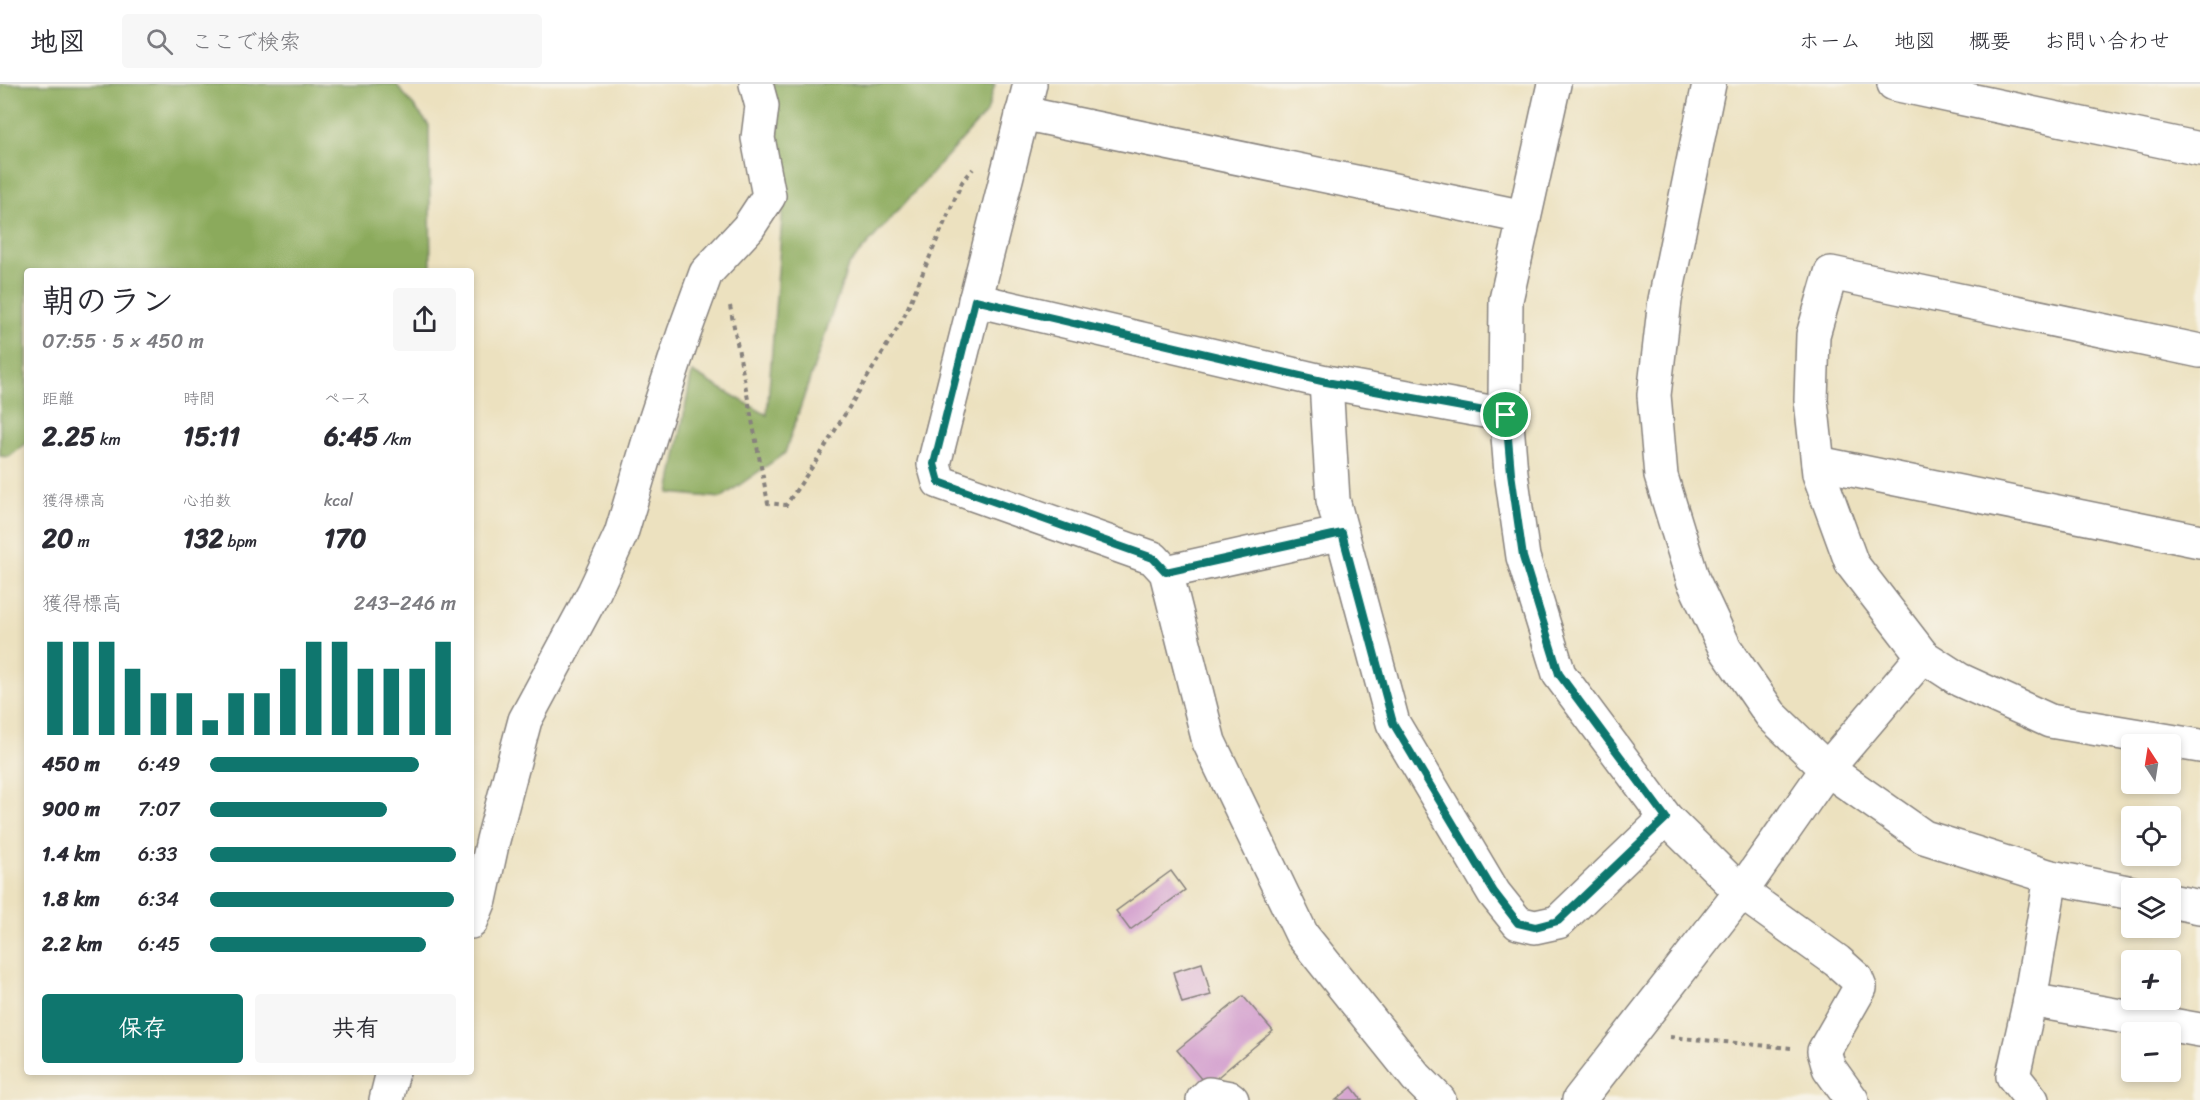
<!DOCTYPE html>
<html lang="ja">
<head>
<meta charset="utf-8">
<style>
	body { margin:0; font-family:Sriracha,"Klee One",sans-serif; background:#f7f7f7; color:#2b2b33; height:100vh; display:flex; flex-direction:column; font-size:22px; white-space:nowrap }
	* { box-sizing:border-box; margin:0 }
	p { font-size:20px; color:#7c7c81 }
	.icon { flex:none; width:33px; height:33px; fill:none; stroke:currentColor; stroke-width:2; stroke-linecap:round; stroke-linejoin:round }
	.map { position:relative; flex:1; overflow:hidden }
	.panel { position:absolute; left:24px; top:184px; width:450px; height:807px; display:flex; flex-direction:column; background:#fff; border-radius:6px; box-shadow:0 3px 9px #0003 }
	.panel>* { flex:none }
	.needle { width:39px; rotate:348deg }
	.tools { position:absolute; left:2121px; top:650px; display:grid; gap:12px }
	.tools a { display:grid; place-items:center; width:60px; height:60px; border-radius:6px; background:#fff; box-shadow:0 3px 9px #0003; font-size:30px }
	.pin { position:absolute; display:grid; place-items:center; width:51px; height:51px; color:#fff; margin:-26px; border:3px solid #fff; border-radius:50%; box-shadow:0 2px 6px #0007 }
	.round { display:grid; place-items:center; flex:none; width:63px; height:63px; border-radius:6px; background:#f7f7f7 }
	.overview { display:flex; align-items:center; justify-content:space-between; height:102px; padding:0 18px }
	h1 { font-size:33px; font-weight:700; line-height:45px }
	.metrics { display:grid; grid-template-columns:repeat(3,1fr); gap:9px; height:102px; padding:6px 18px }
	.metrics div { display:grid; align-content:center }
	.metrics b { font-size:26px; font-weight:700 }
	.metrics small { font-size:16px; font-weight:400 }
	.metrics p { font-size:16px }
	.chart { height:168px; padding:12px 18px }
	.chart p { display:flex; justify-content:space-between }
	.chart svg { width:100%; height:108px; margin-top:6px; stroke:#0f766e; stroke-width:6 }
	.action { display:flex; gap:12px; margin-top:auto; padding:12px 18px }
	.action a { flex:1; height:69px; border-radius:6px; background:#0f766e; color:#fff; font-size:24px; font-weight:700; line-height:69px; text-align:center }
	.action a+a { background:#f7f7f7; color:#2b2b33 }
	ul { padding:0 18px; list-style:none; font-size:20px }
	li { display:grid; grid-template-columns:96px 72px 1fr; align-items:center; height:45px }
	li i { height:15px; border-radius:8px; background:#0f766e }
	header { display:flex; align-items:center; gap:36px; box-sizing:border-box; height:84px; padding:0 30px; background:#fff; border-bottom:2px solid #e1e1e2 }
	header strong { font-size:28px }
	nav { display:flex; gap:33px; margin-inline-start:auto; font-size:21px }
	.search { width:420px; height:54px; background:#f7f7f7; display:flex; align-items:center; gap:15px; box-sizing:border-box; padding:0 21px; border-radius:6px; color:#7c7c81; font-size:22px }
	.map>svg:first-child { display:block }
	.forest { fill:#8baa5c; stroke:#56664c; stroke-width:1.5 }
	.building { fill:#d6a5d0 }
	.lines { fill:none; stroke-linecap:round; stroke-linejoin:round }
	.minor-casing { stroke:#87827d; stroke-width:36 }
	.path { stroke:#87827d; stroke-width:4; stroke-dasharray:4.5 4.5; stroke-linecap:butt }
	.minor { stroke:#fff; stroke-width:33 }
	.route-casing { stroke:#fff; stroke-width:12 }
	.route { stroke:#0f766e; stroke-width:8 }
</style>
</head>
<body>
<header>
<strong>地図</strong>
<div class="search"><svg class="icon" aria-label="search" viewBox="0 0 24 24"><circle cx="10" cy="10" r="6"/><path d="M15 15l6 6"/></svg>ここで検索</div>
<nav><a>ホーム</a><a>地図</a><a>概要</a><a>お問い合わせ</a></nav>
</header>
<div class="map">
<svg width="2200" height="1016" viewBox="0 0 2200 1016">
	<rect width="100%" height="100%" fill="#f7f3e8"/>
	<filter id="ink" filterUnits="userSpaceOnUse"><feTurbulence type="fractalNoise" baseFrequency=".0167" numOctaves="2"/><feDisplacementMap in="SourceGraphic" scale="12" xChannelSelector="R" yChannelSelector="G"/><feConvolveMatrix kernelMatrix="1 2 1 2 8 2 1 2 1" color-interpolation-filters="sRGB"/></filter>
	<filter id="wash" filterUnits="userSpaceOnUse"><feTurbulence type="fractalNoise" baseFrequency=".008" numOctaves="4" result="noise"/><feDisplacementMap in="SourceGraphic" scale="24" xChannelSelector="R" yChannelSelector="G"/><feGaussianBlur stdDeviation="1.35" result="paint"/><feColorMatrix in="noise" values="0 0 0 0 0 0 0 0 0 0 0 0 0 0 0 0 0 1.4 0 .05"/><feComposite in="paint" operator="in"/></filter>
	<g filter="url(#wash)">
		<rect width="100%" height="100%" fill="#ece1bf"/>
		<g class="forest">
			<path d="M0,0H396L429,41L431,187L27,188V359L9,373L0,372Z"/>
			<path d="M750,0H995L987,28L848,182L785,369L721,414L669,409L692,288L767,331L786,82Z"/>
		</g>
		<g id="blocks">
			<g class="building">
				<path d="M1171,787L1185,806L1130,846L1116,827Z"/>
				<path d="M1202,879L1211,911L1182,919L1173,888Z"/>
				<path d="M1243,912L1273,947L1207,1002L1177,966Z"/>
				<path d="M1352,1003L1362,1016H1336Z"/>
			</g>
		</g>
	</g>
	<g filter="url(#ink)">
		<use href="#blocks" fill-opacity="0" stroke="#87827d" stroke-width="1.5"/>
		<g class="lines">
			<defs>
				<g id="minor">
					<path d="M1030,0L934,380L939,398L1153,474L1166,488L1209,658L1302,851L1416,993L1439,1016"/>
					<path d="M1554,0L1506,216L1505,315L1511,389L1523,473L1559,590L1666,734L1741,808L1837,877L1856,894L1860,904L1824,967L1829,984L1852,1016"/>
					<path d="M1709,0L1665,216L1654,311L1661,392L1693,496L1725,564L1771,631L1827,685L1924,753L2051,793L2132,809"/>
					<path d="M1894,0L2200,65"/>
					<path d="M1022,29L1524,133"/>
					<path d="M975,216L1326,298L1506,331"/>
					<path d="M2200,267L1831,189L1813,251L1811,316L1819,390L1852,480L1923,572L1960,596L2050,637L2200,662"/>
					<path d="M1326,298L1333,416L1393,639L1494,809L1518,839L1535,843L1558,838L1666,734"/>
					<path d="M1818,379L2200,457"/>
					<path d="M1166,488L1342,449"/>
					<path d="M2170,817L2200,823"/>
					<path d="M471,838L480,816L493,756L525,636L594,508L621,450L653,343L684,249L706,189L748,144L769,112L758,54L762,22L756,0"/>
					<path d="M2030,916L2200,946"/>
					<path d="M386,1016L393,988"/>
					<path d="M1203,1016L1209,1010L1230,1014L1232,1016"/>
					<path d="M1579,1016L1741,808L1827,685L1923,572"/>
					<path d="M2032,1016L2013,992L2030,916L2051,793"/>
				</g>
			</defs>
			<use href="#minor" class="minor-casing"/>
			<g class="path">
				<path d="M730,222L768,419L786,421L817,376L903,235L962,98L973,85"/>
				<path d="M1670,953L1791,964"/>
			</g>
			<use href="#minor" class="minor"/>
		</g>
	</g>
	<g class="lines" filter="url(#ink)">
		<defs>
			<path id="route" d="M975,216L1326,298L1506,331L1511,389L1523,473L1559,590L1666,734L1558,837L1535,843L1518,839L1494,808L1393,639L1342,449L1166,488L1153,474L939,398L934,380Z"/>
		</defs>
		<use href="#route" class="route-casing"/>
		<use href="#route" class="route"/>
	</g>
</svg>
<div class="tools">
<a><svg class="needle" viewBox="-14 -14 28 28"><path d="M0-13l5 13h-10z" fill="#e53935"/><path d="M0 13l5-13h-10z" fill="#7c7c81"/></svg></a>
<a><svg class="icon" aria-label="locate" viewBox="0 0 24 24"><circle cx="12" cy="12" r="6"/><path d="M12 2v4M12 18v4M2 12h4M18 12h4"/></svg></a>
<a><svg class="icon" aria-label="layers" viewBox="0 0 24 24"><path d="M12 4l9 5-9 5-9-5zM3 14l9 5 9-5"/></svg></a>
<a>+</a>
<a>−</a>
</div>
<div class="pin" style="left:1506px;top:331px;background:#1e9e55"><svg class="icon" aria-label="arrive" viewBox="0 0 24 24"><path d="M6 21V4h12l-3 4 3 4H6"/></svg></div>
<section class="panel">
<div class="overview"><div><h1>朝のラン</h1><p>07:55 · 5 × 450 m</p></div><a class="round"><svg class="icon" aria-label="share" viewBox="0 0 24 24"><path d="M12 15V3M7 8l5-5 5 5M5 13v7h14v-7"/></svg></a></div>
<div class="metrics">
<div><p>距離</p><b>2.25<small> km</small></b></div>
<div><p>時間</p><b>15:11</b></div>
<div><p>ペース</p><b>6:45<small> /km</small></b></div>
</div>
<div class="metrics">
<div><p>獲得標高</p><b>20<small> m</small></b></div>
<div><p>心拍数</p><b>132<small> bpm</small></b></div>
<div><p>kcal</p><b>170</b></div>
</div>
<div class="chart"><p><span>獲得標高</span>243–246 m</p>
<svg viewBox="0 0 160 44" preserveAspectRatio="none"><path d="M5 44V6M15 44V6M25 44V6M35 44V17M45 44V27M55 44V27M65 44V38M75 44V27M85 44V27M95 44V17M105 44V6M115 44V6M125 44V17M135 44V17M145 44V17M155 44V6"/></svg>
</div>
<ul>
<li><b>450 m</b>6:49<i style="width:85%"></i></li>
<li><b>900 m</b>7:07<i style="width:72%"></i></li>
<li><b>1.4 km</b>6:33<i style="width:100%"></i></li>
<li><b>1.8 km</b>6:34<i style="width:99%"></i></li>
<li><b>2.2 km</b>6:45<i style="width:88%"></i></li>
</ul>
<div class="action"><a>保存</a><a>共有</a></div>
</section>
</div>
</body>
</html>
